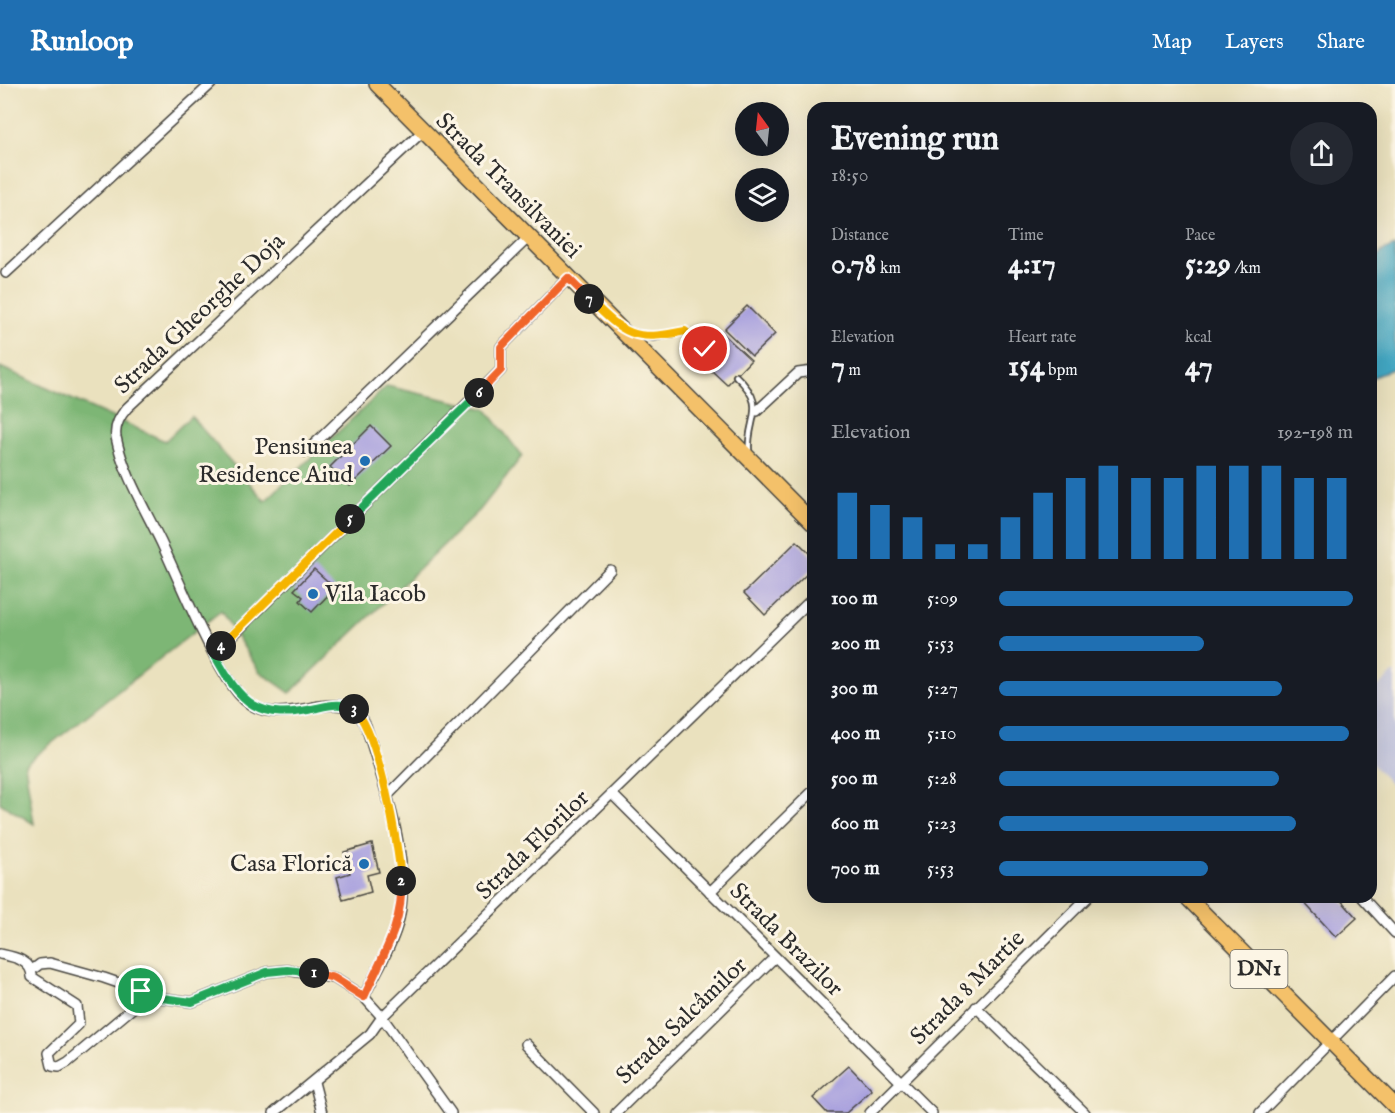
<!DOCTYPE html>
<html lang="en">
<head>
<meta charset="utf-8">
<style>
	body { margin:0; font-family:"IM FELL English",serif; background:#242831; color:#f1f3f6; height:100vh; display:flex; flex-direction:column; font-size:22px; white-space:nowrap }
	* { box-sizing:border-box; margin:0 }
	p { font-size:20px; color:#9ea1a6 }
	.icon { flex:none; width:33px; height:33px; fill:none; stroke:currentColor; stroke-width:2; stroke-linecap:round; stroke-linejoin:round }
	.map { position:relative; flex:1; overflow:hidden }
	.drawer { position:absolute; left:807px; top:18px; width:570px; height:801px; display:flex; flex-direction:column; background:#171b24; border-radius:18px; box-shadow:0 6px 24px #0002 }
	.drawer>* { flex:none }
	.needle { width:39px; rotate:345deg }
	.controls { position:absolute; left:735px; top:18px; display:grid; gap:12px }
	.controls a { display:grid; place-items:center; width:54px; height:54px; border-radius:50%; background:#171b24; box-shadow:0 6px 24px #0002; font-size:30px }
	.pin { position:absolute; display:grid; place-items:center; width:51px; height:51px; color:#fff; margin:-26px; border:3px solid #fff; border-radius:50%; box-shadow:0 2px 6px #0007 }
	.km { position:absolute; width:30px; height:30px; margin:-15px; border-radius:50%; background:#222; color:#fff; font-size:16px; line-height:30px; text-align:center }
	.round { display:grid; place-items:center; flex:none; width:63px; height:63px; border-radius:32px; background:#242831 }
	.head { display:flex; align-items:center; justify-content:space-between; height:102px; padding:0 24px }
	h1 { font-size:33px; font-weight:700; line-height:45px }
	.stats { display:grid; grid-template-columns:repeat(3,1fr); gap:9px; height:102px; padding:6px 24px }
	.stats div { display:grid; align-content:center }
	.stats b { font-size:30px; font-weight:700 }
	.stats small { font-size:16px; font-weight:400 }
	.stats p { font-size:16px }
	.chart { height:168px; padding:12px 24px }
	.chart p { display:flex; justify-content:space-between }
	.chart svg { width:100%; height:108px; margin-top:6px; stroke:#1f6fb2; stroke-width:6 }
	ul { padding:0 24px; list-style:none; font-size:20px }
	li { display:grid; grid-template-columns:96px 72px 1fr; align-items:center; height:45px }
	li i { height:15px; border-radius:8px; background:#1f6fb2 }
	header { display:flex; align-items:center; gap:36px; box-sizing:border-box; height:84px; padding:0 30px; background:#1f6fb2; color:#fff }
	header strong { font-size:28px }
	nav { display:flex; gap:33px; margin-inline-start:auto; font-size:21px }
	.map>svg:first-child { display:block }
	.industrial { fill:#bfc2dd }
	.forest { fill:#7db674; stroke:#547050; stroke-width:1.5 }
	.water { fill:#43a7c3; stroke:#376977; stroke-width:1.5 }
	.building { fill:#a8a0de }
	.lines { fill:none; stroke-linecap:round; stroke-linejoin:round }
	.lane-casing { stroke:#484641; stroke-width:8 }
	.street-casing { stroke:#484641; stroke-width:12 }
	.primary-casing { stroke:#484641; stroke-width:18 }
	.lane { stroke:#fff; stroke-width:4.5 }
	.street { stroke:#fff; stroke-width:9 }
	.primary { stroke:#f4c16a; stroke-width:15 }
	.split-1-casing { stroke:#fff; stroke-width:12 }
	.split-2-casing { stroke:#fff; stroke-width:12 }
	.split-3-casing { stroke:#fff; stroke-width:12 }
	.split-4-casing { stroke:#fff; stroke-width:12 }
	.split-5-casing { stroke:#fff; stroke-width:12 }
	.split-6-casing { stroke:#fff; stroke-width:12 }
	.split-7-casing { stroke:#fff; stroke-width:12 }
	.split-8-casing { stroke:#fff; stroke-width:12 }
	.split-1 { stroke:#22a559; stroke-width:8 }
	.split-2 { stroke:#f0652b; stroke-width:8 }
	.split-3 { stroke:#f5b400; stroke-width:8 }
	.split-4 { stroke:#22a559; stroke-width:8 }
	.split-5 { stroke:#f5b400; stroke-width:8 }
	.split-6 { stroke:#22a559; stroke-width:8 }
	.split-7 { stroke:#f0652b; stroke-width:8 }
	.split-8 { stroke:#f5b400; stroke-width:8 }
	.poi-dot { fill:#1f6fb2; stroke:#fcf5e5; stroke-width:2 }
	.labels { text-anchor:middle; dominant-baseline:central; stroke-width:6; stroke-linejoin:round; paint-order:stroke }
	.shield { fill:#fcf5e5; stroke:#6a6863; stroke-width:1.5 }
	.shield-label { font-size:22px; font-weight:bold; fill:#2b2b2b }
	.street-label { font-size:24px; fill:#2b2b2b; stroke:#fcf5e5 }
	.poi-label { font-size:24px; fill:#2b2b2b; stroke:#fcf5e5; text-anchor:end }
</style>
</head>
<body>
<header>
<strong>Runloop</strong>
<nav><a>Map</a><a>Layers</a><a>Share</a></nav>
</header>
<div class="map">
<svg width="1395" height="1029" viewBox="0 0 1395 1029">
	<rect width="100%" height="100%" fill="#fcf5e5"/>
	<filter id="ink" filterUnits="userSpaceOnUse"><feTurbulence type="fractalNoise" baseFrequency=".0167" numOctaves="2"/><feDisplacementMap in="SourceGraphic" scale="12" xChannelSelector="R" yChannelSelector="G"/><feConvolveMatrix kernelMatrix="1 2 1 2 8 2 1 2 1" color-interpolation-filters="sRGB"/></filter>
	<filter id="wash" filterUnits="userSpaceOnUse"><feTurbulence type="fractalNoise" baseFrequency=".008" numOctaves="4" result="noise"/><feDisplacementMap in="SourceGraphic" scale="24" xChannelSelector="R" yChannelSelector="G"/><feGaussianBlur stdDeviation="1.35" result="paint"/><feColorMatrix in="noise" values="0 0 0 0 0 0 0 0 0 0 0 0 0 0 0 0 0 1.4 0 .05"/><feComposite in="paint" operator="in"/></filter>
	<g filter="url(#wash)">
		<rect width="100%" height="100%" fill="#eae1be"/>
		<path class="industrial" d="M1395,588V705L1371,679V608Z"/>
		<path class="forest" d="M0,283L165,357L191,332L265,417L387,302L486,325L522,372L480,426L290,609L259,587L221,527L25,680L34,740L0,719Z"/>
		<path class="water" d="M1395,162V284L1371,294V179L1383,167Z"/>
		<g id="blocks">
			<g class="building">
				<path d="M747,222L775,250L752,272L724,245Z"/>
				<path d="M721,248L751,276L727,301L697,273Z"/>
				<path d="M371,342L391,362L350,402L330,383Z"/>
				<path d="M797,457L813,473V484L765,531L744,509Z"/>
				<path d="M314,485L335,504L312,528L300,517L303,513L294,506Z"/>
				<path d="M372,760L379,788L367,791L371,808L343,816L337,793L350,789L344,768Z"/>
				<path d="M1299,813H1338L1357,834L1336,853Z"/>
				<path d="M849,982L872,1006L846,1029H827L813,1014Z"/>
			</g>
		</g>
	</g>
	<g filter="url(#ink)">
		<use href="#blocks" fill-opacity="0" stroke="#484641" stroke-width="1.5"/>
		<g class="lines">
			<defs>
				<g id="lane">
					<path d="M629,247L653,254L685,247L705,265"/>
					<path d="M736,292C770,324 746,334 749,368"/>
				</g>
				<g id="street">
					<path d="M6,189L211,0"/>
					<path d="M757,327L798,289L813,287"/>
					<path d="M306,368L528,154"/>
					<path d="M214,570L493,294L501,286V263L568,194"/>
					<path d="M388,711L610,486"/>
					<path d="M613,711L932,1029"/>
					<path d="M710,808L813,707"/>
					<path d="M1362,813L1395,849"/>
					<path d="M0,870C14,873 32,876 32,893L77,922L79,940L49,969L52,982L59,983L68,978L134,923"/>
					<path d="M32,886L40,880L50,879L104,894L162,914L192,918L267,888L287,886L334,894L364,913L382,933L451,1029"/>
					<path d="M364,913C375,889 390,866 397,842C415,785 383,697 366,642C344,595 290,645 251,621C240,614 234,604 227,594C201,551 182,503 161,458C145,425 123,389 116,353C114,341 120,332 127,324L422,48"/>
					<path d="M976,923L1085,1029"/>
					<path d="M526,960L594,1029"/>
					<path d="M314,998L322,1029"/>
					<path d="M274,1029L370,950L382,933L813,514"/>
					<path d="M616,1029L775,873"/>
					<path d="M870,1029L1088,813"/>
					<path d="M1260,1029L1395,892"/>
				</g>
				<g id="primary">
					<path d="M377,0L813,439"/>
					<path d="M1187,813L1395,1022"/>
				</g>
			</defs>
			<use href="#lane" class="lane-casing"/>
			<use href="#street" class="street-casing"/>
			<use href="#primary" class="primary-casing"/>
			<use href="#lane" class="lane"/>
			<use href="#street" class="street"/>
			<use href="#primary" class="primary"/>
		</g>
	</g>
	<g class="lines" filter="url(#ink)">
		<defs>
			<path id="split-1" d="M141,907L162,914L192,918L267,888L287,886L314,889"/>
			<path id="split-2" d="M314,889L334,894L364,913C381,874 404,840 401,797"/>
			<path id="split-3" d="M354,625C378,646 399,762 401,797"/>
			<path id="split-4" d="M221,562L214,570C241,620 258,638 317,624C330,621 341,618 354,625"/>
			<path id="split-5" d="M221,562L350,435"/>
			<path id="split-6" d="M350,435L479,309"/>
			<path id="split-7" d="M479,309L501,286V263L568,194L589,215"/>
			<path id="split-8" d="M589,215C625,251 634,258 685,247L705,265"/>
		</defs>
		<use href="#split-1" class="split-1-casing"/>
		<use href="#split-2" class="split-2-casing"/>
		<use href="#split-3" class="split-3-casing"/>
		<use href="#split-4" class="split-4-casing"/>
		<use href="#split-5" class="split-5-casing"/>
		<use href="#split-6" class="split-6-casing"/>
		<use href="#split-7" class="split-7-casing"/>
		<use href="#split-8" class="split-8-casing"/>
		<use href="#split-1" class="split-1"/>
		<use href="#split-2" class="split-2"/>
		<use href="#split-3" class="split-3"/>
		<use href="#split-4" class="split-4"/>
		<use href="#split-5" class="split-5"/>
		<use href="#split-6" class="split-6"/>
		<use href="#split-7" class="split-7"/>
		<use href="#split-8" class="split-8"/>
	</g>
	<g class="poi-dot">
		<circle cx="365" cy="377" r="6"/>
		<circle cx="313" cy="510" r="6"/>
		<circle cx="364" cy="780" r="6"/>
	</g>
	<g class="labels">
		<rect class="shield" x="1230.5" y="866" width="57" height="38" rx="4.5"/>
		<g class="shield-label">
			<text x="1259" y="885">DN1</text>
		</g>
		<g class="street-label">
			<text transform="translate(508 102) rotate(45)">Strada Transilvaniei</text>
			<text transform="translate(200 230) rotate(-43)">Strada Gheorghe Doja</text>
			<text transform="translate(533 761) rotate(-44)">Strada Florilor</text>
			<text transform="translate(786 856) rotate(45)">Strada Brazilor</text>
			<text transform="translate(968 904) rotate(-45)">Strada 8 Martie</text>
			<text transform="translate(682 937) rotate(-44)">Strada Salcâmilor</text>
		</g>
		<g class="poi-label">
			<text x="353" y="363">Pensiunea<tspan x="353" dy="28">Residence Aiud</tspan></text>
			<text x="325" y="510" text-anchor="start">Vila Iacob</text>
			<text x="352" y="780">Casa Florică</text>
		</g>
	</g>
</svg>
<div class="controls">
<a><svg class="needle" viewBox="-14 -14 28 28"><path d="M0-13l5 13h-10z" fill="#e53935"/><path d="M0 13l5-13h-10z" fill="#9ea1a6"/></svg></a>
<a><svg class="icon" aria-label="layers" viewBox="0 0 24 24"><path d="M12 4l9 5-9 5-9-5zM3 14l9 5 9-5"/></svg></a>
</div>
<div class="pin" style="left:141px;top:907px;background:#1e9e55"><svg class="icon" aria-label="arrive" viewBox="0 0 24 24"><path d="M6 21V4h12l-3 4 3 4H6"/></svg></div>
<div class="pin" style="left:705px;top:265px;background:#d93025"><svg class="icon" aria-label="check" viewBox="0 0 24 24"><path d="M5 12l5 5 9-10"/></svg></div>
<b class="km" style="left:314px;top:889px">1</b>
<b class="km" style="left:401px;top:797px">2</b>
<b class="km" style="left:354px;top:625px">3</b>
<b class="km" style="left:221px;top:562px">4</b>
<b class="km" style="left:350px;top:435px">5</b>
<b class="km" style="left:479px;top:309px">6</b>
<b class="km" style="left:589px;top:215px">7</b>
<section class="drawer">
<div class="head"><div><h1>Evening run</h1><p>18:50</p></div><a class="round"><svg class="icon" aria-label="share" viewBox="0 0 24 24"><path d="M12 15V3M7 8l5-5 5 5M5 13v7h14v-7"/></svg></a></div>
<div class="stats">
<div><p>Distance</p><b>0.78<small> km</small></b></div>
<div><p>Time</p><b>4:17</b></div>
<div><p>Pace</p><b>5:29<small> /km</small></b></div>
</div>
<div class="stats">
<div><p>Elevation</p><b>7<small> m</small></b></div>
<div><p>Heart rate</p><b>154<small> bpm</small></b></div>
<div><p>kcal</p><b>47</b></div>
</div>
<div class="chart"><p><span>Elevation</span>192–198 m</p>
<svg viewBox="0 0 160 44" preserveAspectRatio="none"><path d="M5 44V17M15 44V22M25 44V27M35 44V38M45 44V38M55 44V27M65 44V17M75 44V11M85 44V6M95 44V11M105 44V11M115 44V6M125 44V6M135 44V6M145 44V11M155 44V11"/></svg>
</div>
<ul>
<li><b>100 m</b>5:09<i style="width:100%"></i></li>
<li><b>200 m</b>5:53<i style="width:58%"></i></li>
<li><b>300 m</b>5:27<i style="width:80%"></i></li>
<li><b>400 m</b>5:10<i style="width:99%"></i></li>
<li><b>500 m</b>5:28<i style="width:79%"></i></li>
<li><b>600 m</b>5:23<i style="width:84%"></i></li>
<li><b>700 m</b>5:53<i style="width:59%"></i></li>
</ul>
</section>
</div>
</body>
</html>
